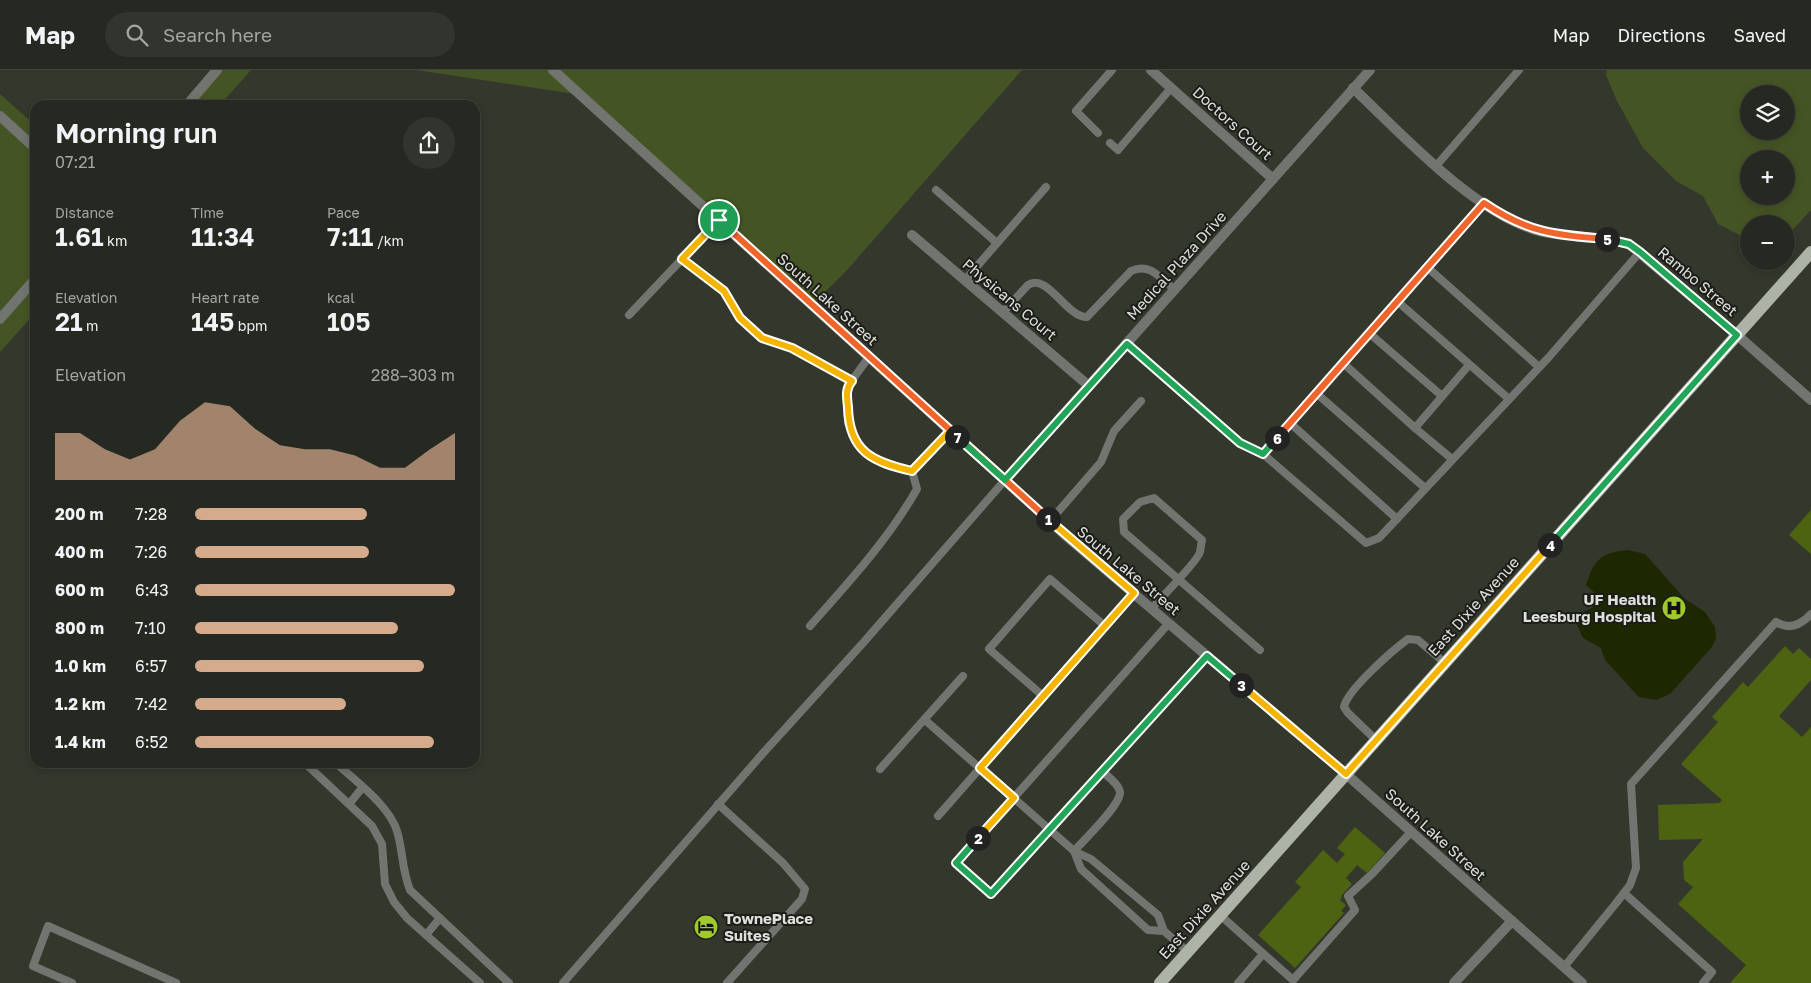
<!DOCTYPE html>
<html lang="en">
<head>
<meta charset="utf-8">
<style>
	body { margin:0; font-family:"Golos Text",sans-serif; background:#32352e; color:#f1f3f6; height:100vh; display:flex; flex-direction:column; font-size:19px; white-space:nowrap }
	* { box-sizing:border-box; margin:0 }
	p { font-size:16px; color:#a4a6a5 }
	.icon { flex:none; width:28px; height:28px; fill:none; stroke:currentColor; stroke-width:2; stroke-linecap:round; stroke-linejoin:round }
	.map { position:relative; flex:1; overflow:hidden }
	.drawer { position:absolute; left:30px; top:30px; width:450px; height:668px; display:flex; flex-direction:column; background:#262921; border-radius:15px; box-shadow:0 2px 8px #0003,0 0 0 1px #42453f }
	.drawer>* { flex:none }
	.fabs { position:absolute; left:1740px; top:15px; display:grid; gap:10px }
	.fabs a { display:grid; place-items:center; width:55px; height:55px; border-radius:50%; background:#262921; box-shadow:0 2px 8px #0003,0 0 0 1px #42453f; font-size:25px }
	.pin { position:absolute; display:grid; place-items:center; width:42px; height:42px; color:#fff; margin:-21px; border:2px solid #fff; border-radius:50%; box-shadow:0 1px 5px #0007 }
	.km { position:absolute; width:25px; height:25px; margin:-12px; border-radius:50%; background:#222; color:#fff; font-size:14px; line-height:25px; text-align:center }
	.round { display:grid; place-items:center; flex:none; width:52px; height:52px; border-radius:26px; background:#32352e }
	.headline { display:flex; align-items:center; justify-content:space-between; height:85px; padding:0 25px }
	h1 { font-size:28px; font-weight:600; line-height:38px }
	.metrics { display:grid; grid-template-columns:repeat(3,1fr); gap:8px; height:85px; padding:5px 25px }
	.metrics div { display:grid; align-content:center }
	.metrics b { font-size:25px; font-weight:600 }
	.metrics small { font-size:14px; font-weight:400 }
	.metrics p { font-size:14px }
	.chart { height:140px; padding:10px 25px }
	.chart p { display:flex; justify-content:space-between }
	.chart svg { width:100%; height:90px; margin-top:5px; fill:#d6ab8b; opacity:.7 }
	ul { padding:0 25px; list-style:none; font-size:16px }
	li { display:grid; grid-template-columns:80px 60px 1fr; align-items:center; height:38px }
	li i { height:12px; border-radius:6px; background:#d6ab8b }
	header { display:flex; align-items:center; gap:30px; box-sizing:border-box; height:70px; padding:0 25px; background:#262921; border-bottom:1px solid #42453f }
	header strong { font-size:24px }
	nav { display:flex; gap:28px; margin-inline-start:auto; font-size:18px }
	.search { width:350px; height:45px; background:#32352e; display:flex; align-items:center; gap:12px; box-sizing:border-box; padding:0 18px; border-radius:28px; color:#a4a6a5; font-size:19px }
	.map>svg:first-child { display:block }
	.green { fill:#455424; fill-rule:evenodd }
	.water { fill:#1d2800 }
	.building { fill:#4e6312 }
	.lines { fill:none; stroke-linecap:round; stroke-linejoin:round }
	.service { stroke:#72746f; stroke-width:8 }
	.minor { stroke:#72746f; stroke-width:10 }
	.tertiary { stroke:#72746f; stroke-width:10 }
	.primary { stroke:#aeb3a7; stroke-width:12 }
	.split-1-casing { stroke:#fff; stroke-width:10 }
	.split-2-casing { stroke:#fff; stroke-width:10 }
	.split-3-casing { stroke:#fff; stroke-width:10 }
	.split-4-casing { stroke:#fff; stroke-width:10 }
	.split-5-casing { stroke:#fff; stroke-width:10 }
	.split-6-casing { stroke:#fff; stroke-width:10 }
	.split-7-casing { stroke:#fff; stroke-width:10 }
	.split-8-casing { stroke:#fff; stroke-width:10 }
	.split-1 { stroke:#f0652b; stroke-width:6 }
	.split-2 { stroke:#f5b400; stroke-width:6 }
	.split-3 { stroke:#22a559; stroke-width:6 }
	.split-4 { stroke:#f5b400; stroke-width:6 }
	.split-5 { stroke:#22a559; stroke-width:6 }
	.split-6 { stroke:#f0652b; stroke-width:6 }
	.split-7 { stroke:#22a559; stroke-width:6 }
	.split-8 { stroke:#f5b400; stroke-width:6 }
	.labels { text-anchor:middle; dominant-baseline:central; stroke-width:4; stroke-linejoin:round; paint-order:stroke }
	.street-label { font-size:15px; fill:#dee0d9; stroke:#1c1d19 }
	.poi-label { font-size:15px; font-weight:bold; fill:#dee0d9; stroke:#1c1d19; text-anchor:end }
</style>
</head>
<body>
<header>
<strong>Map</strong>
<div class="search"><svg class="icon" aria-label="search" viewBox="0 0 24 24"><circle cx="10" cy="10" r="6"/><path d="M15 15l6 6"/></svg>Search here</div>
<nav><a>Map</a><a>Directions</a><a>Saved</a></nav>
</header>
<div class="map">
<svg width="1811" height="913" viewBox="0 0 1811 913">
	<rect width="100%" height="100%" fill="#33372c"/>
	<g class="green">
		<path d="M216,0H251L220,35H185Z"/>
		<path d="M417,0H1022L848,199L812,235L581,25Z"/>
		<path d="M1607,0H1811V140L1786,167V154H1749V170L1718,154L1703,126L1676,111L1643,78L1617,31L1606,5ZM1749,24H1786V61H1749ZM1749,89H1786V126H1749Z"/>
		<path d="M0,24L35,55V243L0,282Z"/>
	</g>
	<path class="water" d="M1628,480L1645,484L1685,529L1705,542L1715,557L1716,569L1711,578L1670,624L1656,630L1639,627L1605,590L1601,578L1583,568L1576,553L1581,543L1592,538L1597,525L1586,515C1595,489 1600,483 1628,480Z"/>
	<g class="building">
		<path d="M1811,440V484L1789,465Z"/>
		<path d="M1785,576L1793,584L1799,578L1811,589V610L1779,646L1802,667L1811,657V913H1730L1746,895L1678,834L1693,817L1684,810L1683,792L1703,769L1659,770L1658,735L1719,733L1722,730L1681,694L1718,652L1712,647L1743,612L1748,617Z"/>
		<path d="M1355,757L1385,783L1367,803L1357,795L1346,808L1352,814L1341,826L1342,827L1340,830L1346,835L1341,841L1344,843L1295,898L1258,865L1301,817L1295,812L1323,780L1337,793L1345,784L1337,778Z"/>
	</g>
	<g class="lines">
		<g class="service">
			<path d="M1098,63L1076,41L1112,0"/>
			<path d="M1110,73L1118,80L1171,18"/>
			<path d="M1436,96L1519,0"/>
			<path d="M936,120L997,173"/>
			<path d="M682,189L719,150"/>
			<path d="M1427,197L1539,297"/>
			<path d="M965,210L1046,117"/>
			<path d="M1397,231L1509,329"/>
			<path d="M1003,242L1028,215C1047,202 1067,248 1087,247L1131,201C1150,192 1160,208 1175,220"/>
			<path d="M629,245L682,189L724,221L741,248L762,268L792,278L851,311"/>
			<path d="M1369,263L1442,326"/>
			<path d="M1127,273L1240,373L1263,384L1366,473L1379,468L1549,287L1640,182"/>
			<path d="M869,287L847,317L848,353L861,379L884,394L912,401L950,361"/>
			<path d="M1343,293L1415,358"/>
			<path d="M1316,323L1425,418"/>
			<path d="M1290,353L1397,449"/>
			<path d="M1263,384L1484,133"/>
			<path d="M1452,389L1415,358L1469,295"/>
			<path d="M1050,451L1101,392L1114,361L1141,331"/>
			<path d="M1152,538C1160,529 1198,491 1200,482C1201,478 1201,474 1202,470L1154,428L1140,432L1123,449L1124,462L1260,580"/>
			<path d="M1169,553L956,793L991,824L1207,586"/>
			<path d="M810,556C848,513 888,470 917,419L912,401"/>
			<path d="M1043,626L989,579L1050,509L1105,556"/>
			<path d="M925,650L1074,781C1083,771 1121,735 1120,722C1119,714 1107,706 1102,701"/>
			<path d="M1376,670L1348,643L1344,637C1347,620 1393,580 1408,569L1418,570L1445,593"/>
			<path d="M304,692L372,756L382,774L385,814L394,832L407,848L480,913"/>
			<path d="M335,692C355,711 389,735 397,761C403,781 402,801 410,820L509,913"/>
			<path d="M880,699L963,606"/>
			<path d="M350,733L362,718"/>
			<path d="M718,734L783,793L805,819L802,829L727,913"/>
			<path d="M938,746L1134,523"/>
			<path d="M1624,823L1712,902L1703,913"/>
			<path d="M1220,845L1293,910L1355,840L1348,826L1372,804L1411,762"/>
			<path d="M1164,861L1148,860L1081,799L1074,781L1091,789L1158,845L1164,861L1188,882"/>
			<path d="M426,865L440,848"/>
			<path d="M1564,897L1617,832L1630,815L1636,798L1631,714L1776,552C1789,560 1801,555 1811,544"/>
			<path d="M72,913L33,896L48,856L176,913"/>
			<path d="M563,913L764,682L863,573L1005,410"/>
			<path d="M1238,913L1263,884"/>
		</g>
		<g class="minor">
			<path d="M553,0L1066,466L1346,704"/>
			<path d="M1151,0L1273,109"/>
			<path d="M1353,18C1403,65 1470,139 1535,160C1566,169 1598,165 1629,174L1737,265L1811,330"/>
			<path d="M187,35L217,0"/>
			<path d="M0,46L35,78"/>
			<path d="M912,165L1089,316"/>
			<path d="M0,249L35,209"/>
			<path d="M1005,410L1370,0"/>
			<path d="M1454,913L1512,851"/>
		</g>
		<path class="tertiary" d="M1346,704L1582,913"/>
		<path class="primary" d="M1160,913L1811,182"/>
	</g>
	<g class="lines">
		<defs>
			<path id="split-1" d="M719,150L1048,449"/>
			<path id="split-2" d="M978,768L1014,728L980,698L1134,523L1048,449"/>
			<path id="split-3" d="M978,768L956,793L991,824L1207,586L1241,615"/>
			<path id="split-4" d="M1241,615L1346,704L1550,475"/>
			<path id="split-5" d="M1550,475L1737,265L1640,182L1629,174L1607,169"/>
			<path id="split-6" d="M1277,368L1484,133C1528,163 1555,165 1607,169"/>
			<path id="split-7" d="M957,367L1005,410L1127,274L1240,373L1263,384L1277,368"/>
			<path id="split-8" d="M719,150L682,189L724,221L740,248L762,268L792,278L852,311C845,319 847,327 848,337C849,382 873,392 912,401L950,361L957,367"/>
		</defs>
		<use href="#split-1" class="split-1-casing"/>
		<use href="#split-2" class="split-2-casing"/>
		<use href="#split-3" class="split-3-casing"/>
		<use href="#split-4" class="split-4-casing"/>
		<use href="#split-5" class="split-5-casing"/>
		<use href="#split-6" class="split-6-casing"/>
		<use href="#split-7" class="split-7-casing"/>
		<use href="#split-8" class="split-8-casing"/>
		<use href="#split-1" class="split-1"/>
		<use href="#split-2" class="split-2"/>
		<use href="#split-3" class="split-3"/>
		<use href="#split-4" class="split-4"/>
		<use href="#split-5" class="split-5"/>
		<use href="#split-6" class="split-6"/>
		<use href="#split-7" class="split-7"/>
		<use href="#split-8" class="split-8"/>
	</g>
	<defs>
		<symbol id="hospital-disc" viewBox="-11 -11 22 22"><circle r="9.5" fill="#a0c92c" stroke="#1c1d19"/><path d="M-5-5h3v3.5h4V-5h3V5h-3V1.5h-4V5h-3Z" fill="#111"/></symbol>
		<symbol id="hotel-disc" viewBox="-11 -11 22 22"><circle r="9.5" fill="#a0c92c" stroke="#1c1d19"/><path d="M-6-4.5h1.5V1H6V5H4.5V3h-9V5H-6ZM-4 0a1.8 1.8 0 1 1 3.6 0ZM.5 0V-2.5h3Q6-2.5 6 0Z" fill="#111"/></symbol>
	</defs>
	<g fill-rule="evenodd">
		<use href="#hospital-disc" x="1660" y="524" width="28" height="28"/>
		<use href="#hotel-disc" x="692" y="843" width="28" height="28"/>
	</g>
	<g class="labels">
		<g class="street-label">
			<text transform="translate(1233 53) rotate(42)">Doctors Court</text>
			<text transform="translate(1176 195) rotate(-48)">Medical Plaza Drive</text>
			<text transform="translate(1698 211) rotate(40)">Rambo Street</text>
			<text transform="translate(828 229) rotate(42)">South Lake Street</text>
			<text transform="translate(1010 229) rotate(40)">Physicans Court</text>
			<text transform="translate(1129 500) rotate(40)">South Lake Street</text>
			<text transform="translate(1473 536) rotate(-48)">East Dixie Avenue</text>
			<text transform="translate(1436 764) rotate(42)">South Lake Street</text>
			<text transform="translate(1204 839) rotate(-48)">East Dixie Avenue</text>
		</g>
		<g class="poi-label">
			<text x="1656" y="529">UF Health<tspan x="1656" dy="17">Leesburg Hospital</tspan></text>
			<text x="724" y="848" text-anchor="start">TownePlace<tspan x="724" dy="17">Suites</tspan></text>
		</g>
	</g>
</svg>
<div class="fabs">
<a><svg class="icon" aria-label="layers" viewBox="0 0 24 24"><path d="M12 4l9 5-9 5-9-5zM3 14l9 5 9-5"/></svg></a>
<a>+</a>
<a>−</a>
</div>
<div class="pin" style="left:719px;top:150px;background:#1e9e55"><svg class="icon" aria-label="arrive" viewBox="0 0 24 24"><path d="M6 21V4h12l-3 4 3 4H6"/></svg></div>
<b class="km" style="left:1048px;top:449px">1</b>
<b class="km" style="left:978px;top:768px">2</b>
<b class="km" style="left:1241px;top:615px">3</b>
<b class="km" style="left:1550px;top:475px">4</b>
<b class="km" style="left:1607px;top:169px">5</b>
<b class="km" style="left:1277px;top:368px">6</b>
<b class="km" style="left:957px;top:367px">7</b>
<section class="drawer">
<div class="headline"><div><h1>Morning run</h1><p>07:21</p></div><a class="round"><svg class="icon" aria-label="share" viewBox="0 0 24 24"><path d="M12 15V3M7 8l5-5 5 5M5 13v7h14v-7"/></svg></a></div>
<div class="metrics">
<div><p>Distance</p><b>1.61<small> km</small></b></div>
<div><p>Time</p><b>11:34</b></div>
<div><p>Pace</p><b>7:11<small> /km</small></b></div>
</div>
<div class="metrics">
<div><p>Elevation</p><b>21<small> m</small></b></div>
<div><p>Heart rate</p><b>145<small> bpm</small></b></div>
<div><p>kcal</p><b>105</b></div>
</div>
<div class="chart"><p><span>Elevation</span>288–303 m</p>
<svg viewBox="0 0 160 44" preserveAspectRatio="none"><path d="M0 44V21L10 21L20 29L30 34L40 29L50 15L60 6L70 8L80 19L90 27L100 29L110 29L120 32L130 38L140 38L150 29L160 21V44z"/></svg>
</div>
<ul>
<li><b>200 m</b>7:28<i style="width:66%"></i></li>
<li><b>400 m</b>7:26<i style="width:67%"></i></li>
<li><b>600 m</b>6:43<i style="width:100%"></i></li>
<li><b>800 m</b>7:10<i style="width:78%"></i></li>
<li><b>1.0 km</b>6:57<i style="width:88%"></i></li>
<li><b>1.2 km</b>7:42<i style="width:58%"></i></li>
<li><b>1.4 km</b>6:52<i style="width:92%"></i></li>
</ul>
</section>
</div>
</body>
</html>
